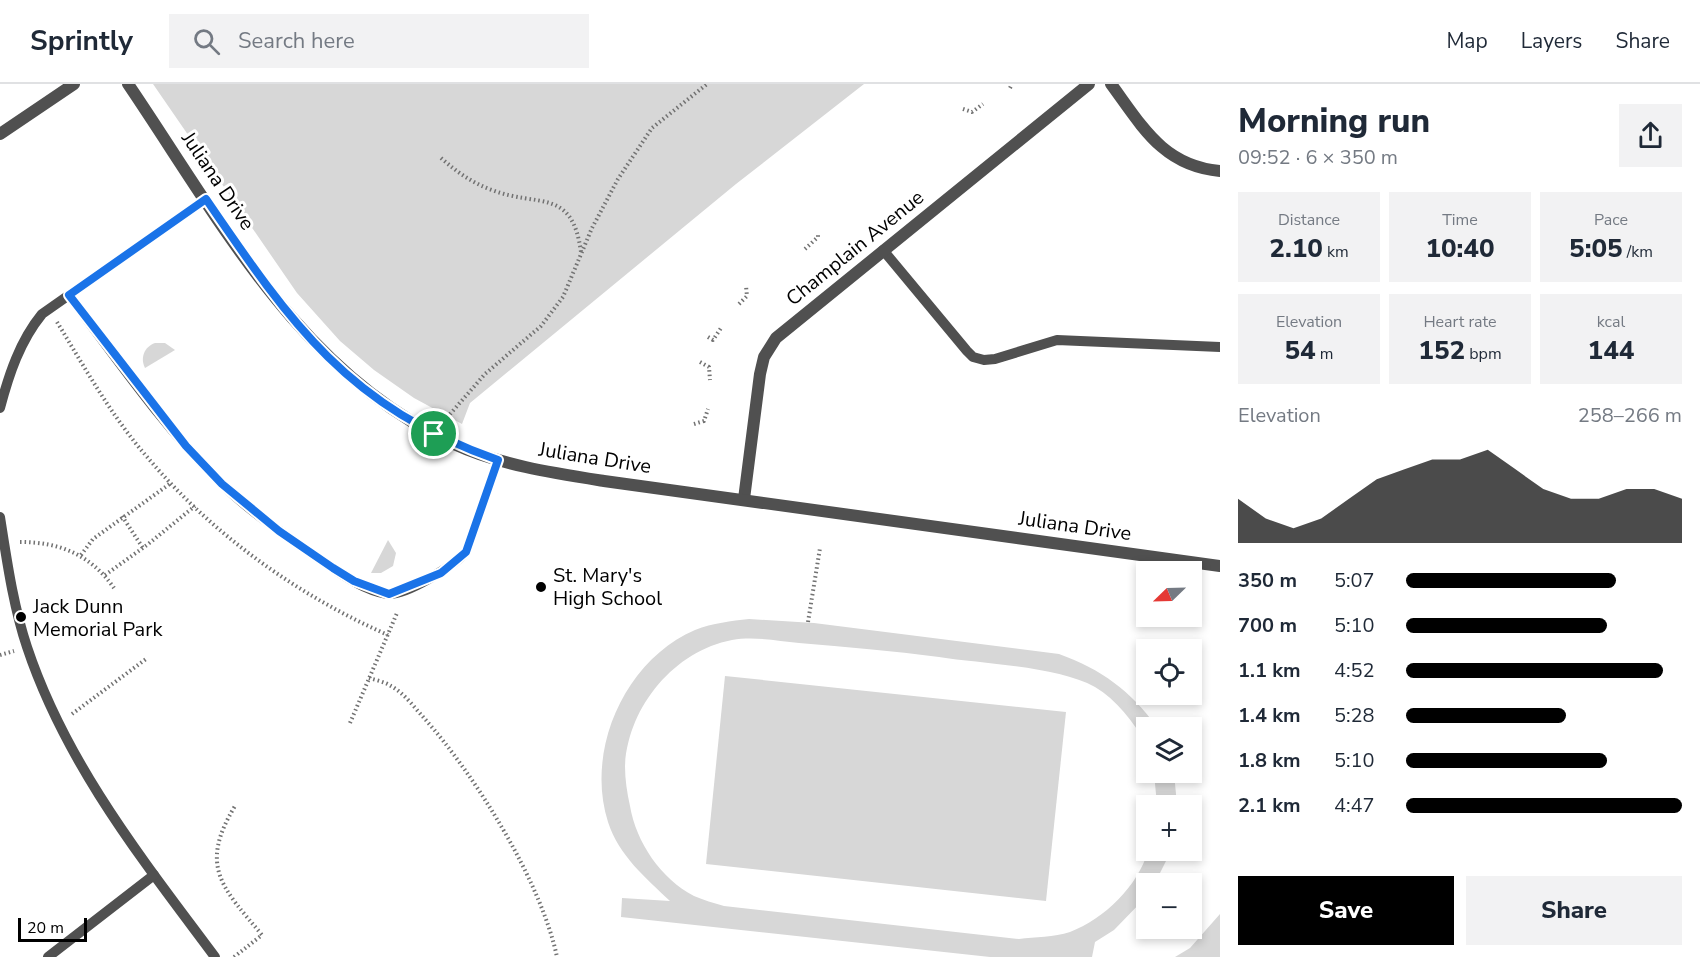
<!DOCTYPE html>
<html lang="en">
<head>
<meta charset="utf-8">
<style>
	body { margin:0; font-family:"Nunito Sans",sans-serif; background:#f2f2f3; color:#1f2937; height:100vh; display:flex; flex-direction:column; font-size:22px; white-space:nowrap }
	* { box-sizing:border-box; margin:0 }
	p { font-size:20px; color:#747a83 }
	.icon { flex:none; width:33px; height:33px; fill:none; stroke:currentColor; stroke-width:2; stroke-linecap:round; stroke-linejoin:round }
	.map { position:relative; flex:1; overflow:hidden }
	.side { display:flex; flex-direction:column; background:#fff; width:480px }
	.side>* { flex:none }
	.needle { width:39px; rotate:247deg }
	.fabs { position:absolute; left:1136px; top:477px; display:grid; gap:12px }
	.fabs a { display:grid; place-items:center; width:66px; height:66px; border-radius:0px; background:#fff; box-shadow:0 3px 9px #0003; font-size:30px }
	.scale { position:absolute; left:18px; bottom:15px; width:69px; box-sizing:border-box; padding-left:6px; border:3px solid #000; border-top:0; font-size:16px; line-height:21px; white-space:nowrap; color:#000; -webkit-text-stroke:4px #fff; paint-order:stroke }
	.pin { position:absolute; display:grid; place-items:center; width:51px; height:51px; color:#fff; margin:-26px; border:3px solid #fff; border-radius:50%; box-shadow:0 2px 6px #0007 }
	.round { display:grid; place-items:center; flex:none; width:63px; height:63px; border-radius:0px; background:#f2f2f3 }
	.overview { display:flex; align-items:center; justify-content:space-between; height:102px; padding:0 18px }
	h1 { font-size:33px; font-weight:800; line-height:45px }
	.stats { display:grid; grid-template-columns:repeat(3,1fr); gap:9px; height:102px; padding:6px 18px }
	.stats div { display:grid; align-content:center; border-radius:0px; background:#f2f2f3; text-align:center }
	.stats b { font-size:26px; font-weight:800 }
	.stats small { font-size:16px; font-weight:400 }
	.stats p { font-size:16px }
	.chart { height:168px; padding:12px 18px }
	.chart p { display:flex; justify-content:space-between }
	.chart svg { width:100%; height:108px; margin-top:6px; fill:#000; opacity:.7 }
	.primary-button { display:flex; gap:12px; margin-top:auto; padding:12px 18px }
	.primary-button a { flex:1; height:69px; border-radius:0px; background:#000; color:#fff; font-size:24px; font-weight:800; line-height:69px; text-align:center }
	.primary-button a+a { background:#f2f2f3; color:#1f2937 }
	ul { padding:0 18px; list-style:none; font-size:20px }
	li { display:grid; grid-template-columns:96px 72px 1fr; align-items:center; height:45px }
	li i { height:15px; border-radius:8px; background:#000 }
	header { display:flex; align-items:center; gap:36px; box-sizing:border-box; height:84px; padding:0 30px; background:#fff; border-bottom:2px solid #e0e1e3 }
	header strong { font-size:28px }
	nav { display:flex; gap:33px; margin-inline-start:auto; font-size:21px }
	.search { width:420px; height:54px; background:#f2f2f3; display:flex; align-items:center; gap:15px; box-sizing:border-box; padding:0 21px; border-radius:0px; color:#747a83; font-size:22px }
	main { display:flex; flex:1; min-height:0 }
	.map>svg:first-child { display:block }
	.green { fill:#d7d7d7 }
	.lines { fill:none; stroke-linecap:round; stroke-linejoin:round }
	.path { stroke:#727272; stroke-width:4; stroke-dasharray:1.5 3; stroke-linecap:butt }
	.service { stroke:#505050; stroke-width:10 }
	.minor { stroke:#505050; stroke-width:12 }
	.tertiary { stroke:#505050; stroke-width:12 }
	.route-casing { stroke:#fff; stroke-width:12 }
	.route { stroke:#1a73e8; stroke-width:8 }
	.poi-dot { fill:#000; stroke:#fff; stroke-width:2 }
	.labels { text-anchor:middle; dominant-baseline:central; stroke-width:6; stroke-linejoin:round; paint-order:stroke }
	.street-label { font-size:20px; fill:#000; stroke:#fff }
	.poi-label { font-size:20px; fill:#000; stroke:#fff; text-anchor:start }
</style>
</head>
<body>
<header>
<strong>Sprintly</strong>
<div class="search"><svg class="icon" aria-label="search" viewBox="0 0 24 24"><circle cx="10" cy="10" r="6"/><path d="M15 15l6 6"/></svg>Search here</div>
<nav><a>Map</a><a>Layers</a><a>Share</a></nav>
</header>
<main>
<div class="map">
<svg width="1220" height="873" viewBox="0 0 1220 873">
	<rect width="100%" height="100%" fill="#fff"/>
	<g class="green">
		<path d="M153,0H864L736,100L470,319L462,340L414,314L374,286L340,257L297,209Z"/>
		<path d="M155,259H165L175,266L145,284C140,274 144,263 155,259Z"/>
		<path d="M388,456L396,469L393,482L381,489H371Z"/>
		<path d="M749,535L814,539L1059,570C1101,585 1131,607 1157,643L1146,644V659C1133,638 1117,616 1095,603C1057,582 983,580 939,573C893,567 846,563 799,559C777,557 754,552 732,556C674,567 628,623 625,682C625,695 627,709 630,722C636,758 661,795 694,812C703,816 714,819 724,822L1019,855C1035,853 1054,853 1070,848C1104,835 1138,802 1148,767H1171L1155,799L1146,800V813L1114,846L1095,858L1092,873H990L621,833L622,814L670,817C646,794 619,772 608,738C585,666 625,576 695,546C713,539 731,537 749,535Z"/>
		<path d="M725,592L1066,628L1046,817L706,780Z"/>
		<path d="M1154,689H1174L1177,721H1157Z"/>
		<path d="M1220,830V873H1175L1190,864Z"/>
	</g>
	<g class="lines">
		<g class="path">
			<path d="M1010,4L1012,0"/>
			<path d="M963,25L972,28L983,20"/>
			<path d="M441,74C457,88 472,99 492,106C539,124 572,103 581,168"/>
			<path d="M805,165L818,153V149"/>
			<path d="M739,220L747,212L746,202"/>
			<path d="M57,238C85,284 112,333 148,374C212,450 297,511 388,551"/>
			<path d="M708,253L713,256L721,244"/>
			<path d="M700,278L709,283L710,296"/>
			<path d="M444,337L485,290L541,242L563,213L592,144L618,95L652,44L707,0"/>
			<path d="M694,340L704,337L708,325"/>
			<path d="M122,432L143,464"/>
			<path d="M20,458C60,458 91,471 114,504"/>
			<path d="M81,471L93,455L171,399"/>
			<path d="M105,491L147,461L195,422"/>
			<path d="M808,538L820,464"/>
			<path d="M0,571L14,567"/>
			<path d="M369,594C376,596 385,598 391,602C404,609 414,623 424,634C475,691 541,797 557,873"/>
			<path d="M72,630L146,575"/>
			<path d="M350,639L397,529"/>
			<path d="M234,873L262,851C223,804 198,783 235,722"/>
		</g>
		<g class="service">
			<path d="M883,166L967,267L973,273L984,276L995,275L1057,256L1220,263"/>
			<path d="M69,211C117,275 164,343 221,399C249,427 283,449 315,472C336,486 361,506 387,510C406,512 453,482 466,468L498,376"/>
			<path d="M0,324C9,290 20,257 42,230L206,115"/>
			<path d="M0,433C7,477 13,521 27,563C66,680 142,775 215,873"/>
			<path d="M48,873L154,791"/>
		</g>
		<g class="minor">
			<path d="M1111,0C1142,42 1163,82 1220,87"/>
			<path d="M0,50L74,0"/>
			<path d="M744,415L760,290L764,273L776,254L1089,0"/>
		</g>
		<path class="tertiary" d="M128,0C219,134 300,290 454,360C500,381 553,389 604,397L1220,482"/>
	</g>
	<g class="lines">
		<defs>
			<path id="route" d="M206,115C292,241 348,323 498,376L466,468L441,489L389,510L354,497L333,484L279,447L222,400L186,362L69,211Z"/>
		</defs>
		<use href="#route" class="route-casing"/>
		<use href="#route" class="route"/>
	</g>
	<g class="poi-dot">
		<circle cx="541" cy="503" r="6"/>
		<circle cx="21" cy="533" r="6"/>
	</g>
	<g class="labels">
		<g class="street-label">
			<text transform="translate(218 97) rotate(56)">Juliana Drive</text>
			<text transform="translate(855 164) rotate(-39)">Champlain Avenue</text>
			<text transform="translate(595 374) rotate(9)">Juliana Drive</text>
			<text transform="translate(1075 442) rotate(8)">Juliana Drive</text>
		</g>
		<g class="poi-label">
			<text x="553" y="491">St. Mary's<tspan x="553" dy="23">High School</tspan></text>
			<text x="33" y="522">Jack Dunn<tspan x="33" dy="23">Memorial Park</tspan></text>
		</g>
	</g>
</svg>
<div class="fabs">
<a><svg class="needle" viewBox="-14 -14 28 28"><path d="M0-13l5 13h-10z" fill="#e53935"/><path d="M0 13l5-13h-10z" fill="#747a83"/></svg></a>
<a><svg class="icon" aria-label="locate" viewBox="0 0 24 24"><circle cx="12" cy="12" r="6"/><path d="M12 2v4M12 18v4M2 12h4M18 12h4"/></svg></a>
<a><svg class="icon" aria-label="layers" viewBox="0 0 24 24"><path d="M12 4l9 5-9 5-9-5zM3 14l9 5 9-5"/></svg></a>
<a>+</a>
<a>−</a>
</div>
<div class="scale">20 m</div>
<div class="pin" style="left:434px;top:350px;background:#1e9e55"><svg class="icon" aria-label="arrive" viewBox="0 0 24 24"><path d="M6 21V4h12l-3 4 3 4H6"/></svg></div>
</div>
<section class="side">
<div class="overview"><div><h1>Morning run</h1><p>09:52 · 6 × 350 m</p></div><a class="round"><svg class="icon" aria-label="share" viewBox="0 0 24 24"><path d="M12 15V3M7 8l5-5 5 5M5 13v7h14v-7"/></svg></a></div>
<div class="stats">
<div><p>Distance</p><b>2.10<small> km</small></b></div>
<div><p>Time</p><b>10:40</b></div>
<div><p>Pace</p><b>5:05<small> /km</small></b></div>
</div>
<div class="stats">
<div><p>Elevation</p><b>54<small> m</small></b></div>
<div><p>Heart rate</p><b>152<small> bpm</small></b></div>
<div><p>kcal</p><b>144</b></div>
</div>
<div class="chart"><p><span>Elevation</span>258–266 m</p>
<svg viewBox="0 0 160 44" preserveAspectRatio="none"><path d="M0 44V26L10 34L20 38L30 34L40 26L50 18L60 14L70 10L80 10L90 6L100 14L110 22L120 26L130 26L140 22L150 22L160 26V44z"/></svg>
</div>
<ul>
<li><b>350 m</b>5:07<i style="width:76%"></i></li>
<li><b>700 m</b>5:10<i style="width:73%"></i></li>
<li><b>1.1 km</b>4:52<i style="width:93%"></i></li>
<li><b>1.4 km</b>5:28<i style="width:58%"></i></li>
<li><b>1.8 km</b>5:10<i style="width:73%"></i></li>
<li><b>2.1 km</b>4:47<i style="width:100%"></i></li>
</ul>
<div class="primary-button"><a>Save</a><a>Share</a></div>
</section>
</main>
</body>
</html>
